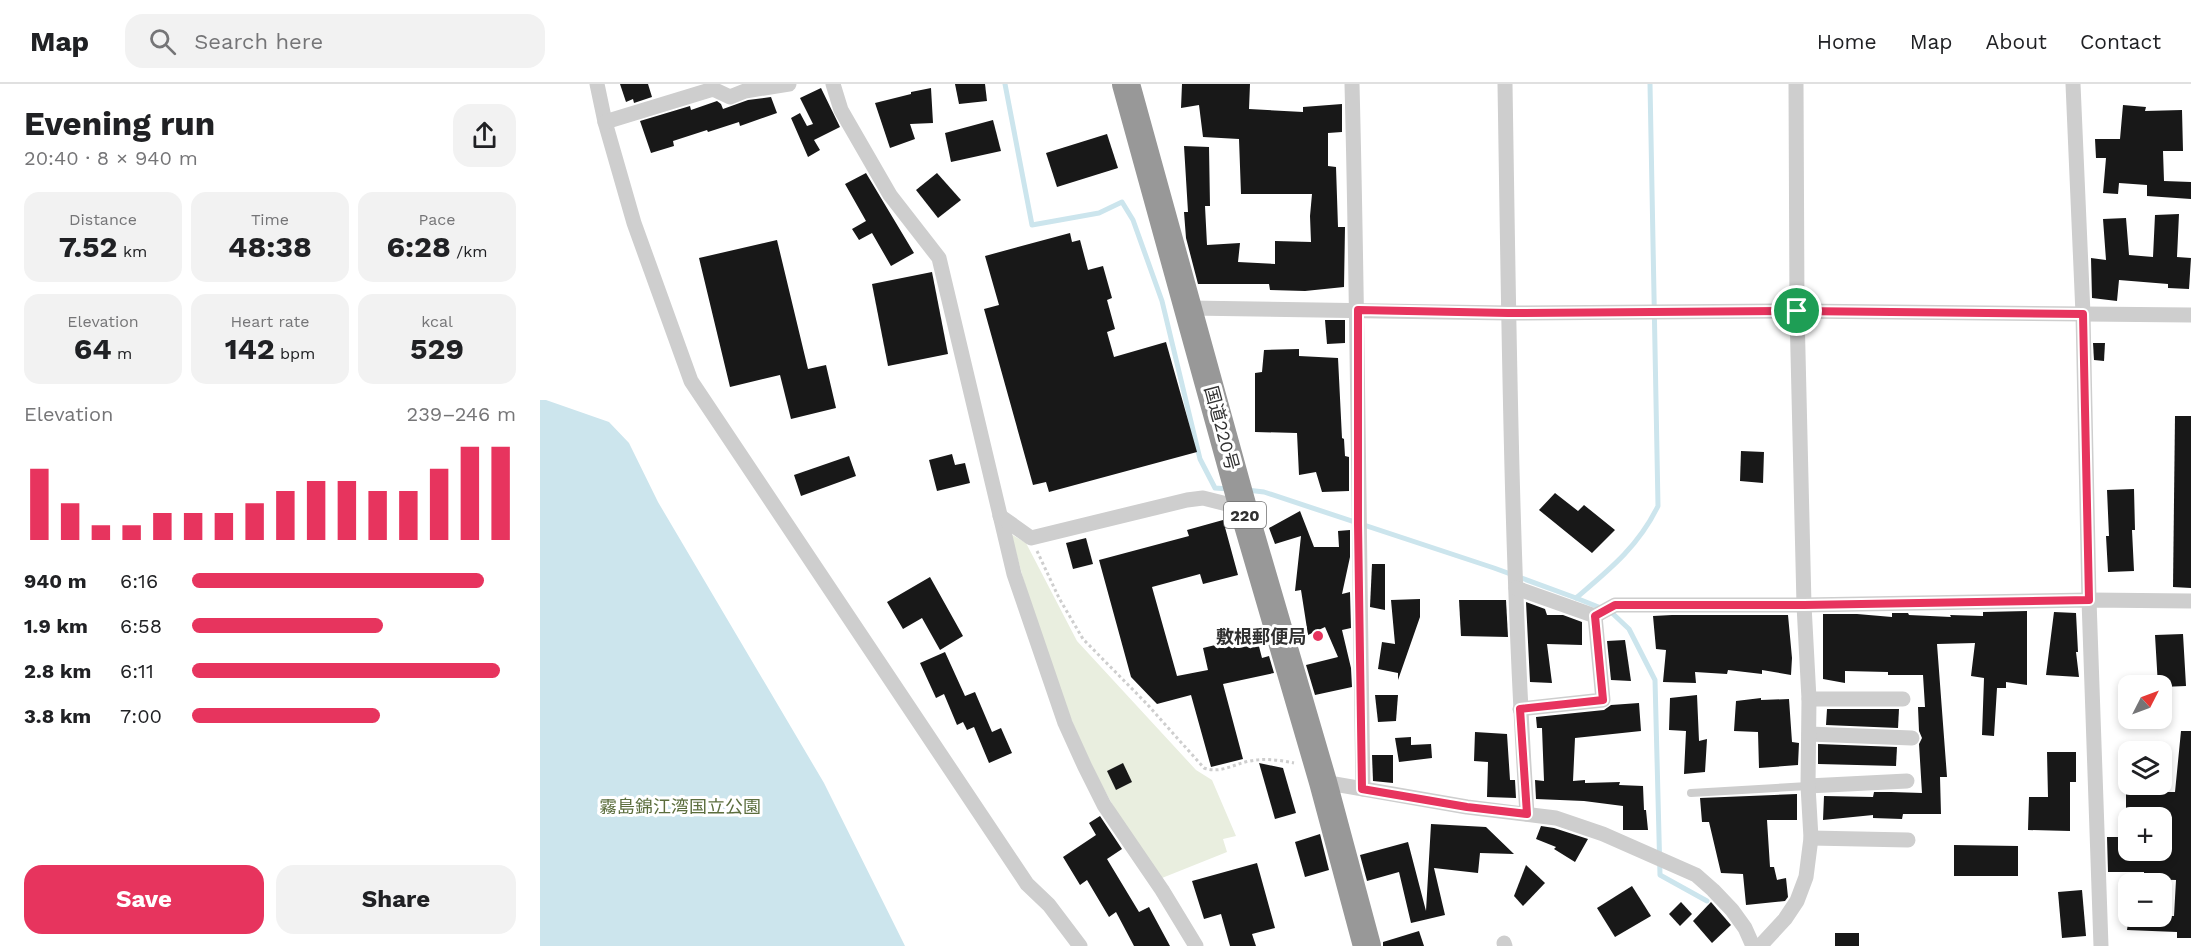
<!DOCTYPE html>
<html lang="en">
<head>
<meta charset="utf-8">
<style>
	body { margin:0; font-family:"Work Sans","Noto Sans JP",sans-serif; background:#f2f2f2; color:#202124; height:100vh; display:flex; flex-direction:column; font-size:22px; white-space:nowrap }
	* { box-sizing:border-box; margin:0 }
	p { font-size:20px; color:#757577 }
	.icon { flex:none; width:33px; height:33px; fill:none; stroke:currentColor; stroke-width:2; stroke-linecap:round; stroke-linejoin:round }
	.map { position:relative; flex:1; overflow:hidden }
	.sheet { display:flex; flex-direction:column; background:#fff; width:540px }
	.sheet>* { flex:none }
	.needle { width:39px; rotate:48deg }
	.tools { position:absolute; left:1578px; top:591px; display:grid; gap:12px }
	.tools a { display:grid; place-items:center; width:54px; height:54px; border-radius:12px; background:#fff; box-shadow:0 3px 9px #0003; font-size:30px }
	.pin { position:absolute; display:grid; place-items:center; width:51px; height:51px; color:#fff; margin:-26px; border:3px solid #fff; border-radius:50%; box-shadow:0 2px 6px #0007 }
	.round { display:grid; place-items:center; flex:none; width:63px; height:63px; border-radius:18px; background:#f2f2f2 }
	.summary { display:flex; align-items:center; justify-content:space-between; height:102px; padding:0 24px }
	h1 { font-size:33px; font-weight:700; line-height:45px }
	.figures { display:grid; grid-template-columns:repeat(3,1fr); gap:9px; height:102px; padding:6px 24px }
	.figures div { display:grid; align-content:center; border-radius:15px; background:#f2f2f2; text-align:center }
	.figures b { font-size:30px; font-weight:700 }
	.figures small { font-size:16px; font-weight:400 }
	.figures p { font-size:16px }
	.chart { height:168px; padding:12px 24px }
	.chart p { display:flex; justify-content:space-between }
	.chart svg { width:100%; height:108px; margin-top:6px; stroke:#e7345e; stroke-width:6 }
	.primary-button { display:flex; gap:12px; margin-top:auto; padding:12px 24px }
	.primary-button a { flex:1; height:69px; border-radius:18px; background:#e7345e; color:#fff; font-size:24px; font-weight:700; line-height:69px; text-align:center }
	.primary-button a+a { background:#f2f2f2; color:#202124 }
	ul { padding:0 24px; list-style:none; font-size:20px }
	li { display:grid; grid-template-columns:96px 72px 1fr; align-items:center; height:45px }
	li i { height:15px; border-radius:8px; background:#e7345e }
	header { display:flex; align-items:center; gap:36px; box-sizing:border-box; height:84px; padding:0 30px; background:#fff; border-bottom:2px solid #e0e0e0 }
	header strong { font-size:28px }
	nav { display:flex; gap:33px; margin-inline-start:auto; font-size:21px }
	.search { width:420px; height:54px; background:#f2f2f2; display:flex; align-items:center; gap:15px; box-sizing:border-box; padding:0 21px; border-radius:18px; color:#757577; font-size:22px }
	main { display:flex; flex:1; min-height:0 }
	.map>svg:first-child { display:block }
	.green { fill:#e9eedf }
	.water { fill:#cce5ed }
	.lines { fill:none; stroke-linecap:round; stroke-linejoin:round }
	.stream { stroke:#cce5ed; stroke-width:5 }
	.building { fill:#181818 }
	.path { stroke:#cecece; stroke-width:3; stroke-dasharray:3 3; stroke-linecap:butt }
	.lane { stroke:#cecece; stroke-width:8 }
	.street { stroke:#cecece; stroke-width:15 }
	.highway { stroke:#989898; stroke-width:28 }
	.route-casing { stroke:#fff; stroke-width:12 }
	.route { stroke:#e7345e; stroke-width:8 }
	.poi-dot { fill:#e7345e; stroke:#fff; stroke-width:2 }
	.labels { text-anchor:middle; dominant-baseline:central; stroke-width:6; stroke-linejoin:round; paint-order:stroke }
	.shield { fill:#fff; stroke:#6f6f6f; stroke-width:1.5 }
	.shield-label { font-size:16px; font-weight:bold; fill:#313131 }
	.street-label { font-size:18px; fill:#313131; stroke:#fff }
	.poi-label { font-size:18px; font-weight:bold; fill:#313131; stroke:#fff; text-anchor:end }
	.park-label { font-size:18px; fill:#5b6d3d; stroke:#fff }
</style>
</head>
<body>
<header>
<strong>Map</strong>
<div class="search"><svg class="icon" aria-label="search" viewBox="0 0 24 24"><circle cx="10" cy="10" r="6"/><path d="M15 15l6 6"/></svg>Search here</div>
<nav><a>Home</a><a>Map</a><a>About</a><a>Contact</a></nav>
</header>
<main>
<section class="sheet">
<div class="summary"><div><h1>Evening run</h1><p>20:40 · 8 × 940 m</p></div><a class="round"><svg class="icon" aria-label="share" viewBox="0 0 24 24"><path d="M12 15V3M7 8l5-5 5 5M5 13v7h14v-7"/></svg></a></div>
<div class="figures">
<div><p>Distance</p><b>7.52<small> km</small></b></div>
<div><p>Time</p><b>48:38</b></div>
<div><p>Pace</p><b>6:28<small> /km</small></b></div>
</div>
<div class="figures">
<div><p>Elevation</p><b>64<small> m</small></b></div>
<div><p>Heart rate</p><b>142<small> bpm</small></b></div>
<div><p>kcal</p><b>529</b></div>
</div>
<div class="chart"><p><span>Elevation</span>239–246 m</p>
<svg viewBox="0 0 160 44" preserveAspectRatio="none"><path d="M5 44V15M15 44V29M25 44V38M35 44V38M45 44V33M55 44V33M65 44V33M75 44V29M85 44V24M95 44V20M105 44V20M115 44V24M125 44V24M135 44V15M145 44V6M155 44V6"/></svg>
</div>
<ul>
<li><b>940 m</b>6:16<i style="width:90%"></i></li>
<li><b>1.9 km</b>6:58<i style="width:59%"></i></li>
<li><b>2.8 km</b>6:11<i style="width:95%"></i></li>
<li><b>3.8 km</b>7:00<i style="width:58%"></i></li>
</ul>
<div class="primary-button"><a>Save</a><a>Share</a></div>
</section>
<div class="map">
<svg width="1651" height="862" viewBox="0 0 1651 862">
	<rect width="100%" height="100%" fill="#fff"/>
	<path class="green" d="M471,450L486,459L537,557L656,686L672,696L696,752L683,755L687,768L622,794C607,773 591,752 578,730C527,643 497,547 471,450Z"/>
	<path class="water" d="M0,316H6L69,338L89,359L118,418L284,699L365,862H0Z"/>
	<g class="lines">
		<g class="stream">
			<path d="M465,0L492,141L559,129L582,118L593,136L622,217L660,375L675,404L689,405"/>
			<path d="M707,406L724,408L954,484L1036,514L1071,528L1089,545L1115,596L1120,791L1167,817"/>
			<path d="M1036,514C1069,486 1098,463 1118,422L1110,0"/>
		</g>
	</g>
	<g class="building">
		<path d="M80,0H108L112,13L94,19L93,15L86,18Z"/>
		<path d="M415,0H445L447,17L419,20Z"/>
		<path d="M642,0H710L709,25L763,28V23L802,20V48L788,49V82L796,83L798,143H805L804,203L765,207L730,206L729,200H658L646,154L644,128H648L644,62L669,63L670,122H665L667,161L700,159L698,178L735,180V157L771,158L770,132L772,110H701L699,55L663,53L659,21L641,24Z"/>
		<path d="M281,4L300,43L274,56L280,66L268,73L251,34L260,29L267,42L273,40L260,14Z"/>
		<path d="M391,4L393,39L370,40L375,55L350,64L335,19L371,10V8Z"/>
		<path d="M231,13L237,29L200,42L199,38L168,48L167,46L133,57L134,62L111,69L100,37L150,22L151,26L177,17L181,20L183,25L208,16Z"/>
		<path d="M1583,21L1606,23L1605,27L1642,26L1643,67H1623L1624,97L1651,98V115L1607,112V101L1579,99L1578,110L1563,109L1566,74H1556L1555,55H1580Z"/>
		<path d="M453,36L461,67L411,78L405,49Z"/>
		<path d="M567,50L578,84L517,103L506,69Z"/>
		<path d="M326,89L374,169L351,182L332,149L319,156L312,145L326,137L305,100Z"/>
		<path d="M397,89L421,116L398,134L376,106Z"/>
		<path d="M1639,130L1637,173L1651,174L1649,205L1628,204V200L1579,196L1577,217L1552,214L1551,174L1566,176L1563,135L1586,134L1589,171L1613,173L1615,131Z"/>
		<path d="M530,149L532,158L540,156L548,186L563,182L572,214L567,216L575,245L567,248L574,273L626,258L657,368L509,408L506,398L493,401L444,225L459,221L445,172Z"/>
		<path d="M237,156L268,285L286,281L296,324L251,335L240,291L190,303L159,174Z"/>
		<path d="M392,188L408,270L348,282L332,200Z"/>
		<path d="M785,236H805V259L787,260Z"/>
		<path d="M1553,259H1565L1564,277L1554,276Z"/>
		<path d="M759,265V272L798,274L802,354L804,355L805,372L809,373V407L782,408L776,388L759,391L757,349L715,348V289L722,288L724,266Z"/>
		<path d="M1635,332H1651V504L1633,503Z"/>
		<path d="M1201,367L1224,368L1223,399L1200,397Z"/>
		<path d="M412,370L415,381L425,379L430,399L397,407L389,376Z"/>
		<path d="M309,372L316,392L261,412L254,391Z"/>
		<path d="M1594,405L1595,446H1592L1594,487L1568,488L1566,452H1569L1567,406Z"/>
		<path d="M1015,409L1038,427L1044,421L1075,446L1052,469L999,426Z"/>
		<path d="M760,427L774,463H799L798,447L810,446V473L802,510L810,508L811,544L802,546L811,584L812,603L775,611L766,581L798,573L785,543L768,551L761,506L755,507L761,452L735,460L729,444Z"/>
		<path d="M683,436L698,491L663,500L660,490L612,503L637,592L668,586L663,564L716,551L722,574L729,572L734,589L683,600L703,675L671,683L651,611L617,620L591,593L559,476L649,452L647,446Z"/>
		<path d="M546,454L553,480L533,485L526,459Z"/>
		<path d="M832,480H845V526L830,523Z"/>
		<path d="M390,493L423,552L400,566L382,534L363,545L347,518Z"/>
		<path d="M880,515V533L858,596V589L838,585L842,558L855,560L851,516Z"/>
		<path d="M919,516H966L968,553L921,552Z"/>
		<path d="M986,518L1005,525L1007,531H1023L1042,538V561L1007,560L1012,599L990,598Z"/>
		<path d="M1487,527V601L1466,598V604H1457L1454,652L1442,651L1444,594L1431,592L1435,559L1397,560L1407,693H1400L1401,730H1363L1362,735L1333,734V731L1283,736L1284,712L1333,713L1334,708H1351L1382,709L1379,660L1382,654L1379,647L1378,623H1385L1383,591H1348V588L1305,587V599L1283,595V530H1317L1352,533V529H1368L1369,531L1411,533L1410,531L1443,532V528Z"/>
		<path d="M1514,528L1536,529L1538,568H1536L1539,593L1506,591Z"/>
		<path d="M1132,531H1248L1252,574L1251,591L1222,586V590L1188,586L1187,590L1155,588L1156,599L1123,598L1126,566L1116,565L1113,532Z"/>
		<path d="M1643,550L1646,602L1622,603V602H1618L1615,551Z"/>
		<path d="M1085,556L1091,597L1071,596L1067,557Z"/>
		<path d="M405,568L425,612L435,608L452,648L461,644L472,669L449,679L434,643L427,646L423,638L417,641L404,610L396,614L380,579Z"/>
		<path d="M835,611H858L856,637L838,638Z"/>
		<path d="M1157,611L1159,657L1167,655L1165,688L1144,690L1146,647L1129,646L1130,614Z"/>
		<path d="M1221,614V616L1249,615L1252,658L1259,659L1258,681L1219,684L1218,648L1194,647L1196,617Z"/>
		<path d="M1099,619L1101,647L1035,654L1033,697L1045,696V699L1080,698L1079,701L1103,702L1104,726H1106L1108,746H1083V722L1044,717L996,715L995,696L1004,697L1002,644H997L996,633L1064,626L1071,621Z"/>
		<path d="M1287,625H1359L1358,644L1286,641Z"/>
		<path d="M1641,647H1651V854H1637V848L1587,846L1589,832H1634L1636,796L1604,795V788H1568L1567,753H1583V766H1622V734H1610L1609,730H1586V708H1635Z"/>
		<path d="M935,648L967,650L970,696H975L976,714L947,713L948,678L934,677Z"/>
		<path d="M871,653V661L891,660L892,674L859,678L855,654Z"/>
		<path d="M1278,660L1357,663L1356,682L1278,680Z"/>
		<path d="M1507,668H1536V698H1530V747L1488,746L1489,713H1508Z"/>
		<path d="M832,671H853V699L833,697Z"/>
		<path d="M583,679L592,698L576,706L567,687Z"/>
		<path d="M719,679L743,684L756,729L735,735Z"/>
		<path d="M1257,710V736H1227L1230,783H1234L1237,796L1246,794L1248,813L1245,817L1206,821L1203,790L1181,789L1169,738H1162L1160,714Z"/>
		<path d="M560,732L582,765L567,775L599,828L609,823L630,862H594L576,828L569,833L547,796L540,801L523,773L556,751L549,739Z"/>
		<path d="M891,740L946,743L974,770L940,769L938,789L894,784L905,831L871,839L859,788L827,797L820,771L868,758L886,827Z"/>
		<path d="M1001,742L1014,744L1048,755L1035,778L1014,765L1016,763L996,755Z"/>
		<path d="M780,750L789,786L765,793L755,758Z"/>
		<path d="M1414,761L1478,762V792H1414Z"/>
		<path d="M717,779L735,844L712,850L716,862H690L681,830L664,835L652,797Z"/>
		<path d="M986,781L1005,799L983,822L974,812Z"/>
		<path d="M1092,802L1111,832L1075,853L1057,824Z"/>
		<path d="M1542,806L1546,852L1522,854L1518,808Z"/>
		<path d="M1141,818L1152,830L1140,842L1129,830Z"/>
		<path d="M1171,818L1191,841L1172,859L1153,837Z"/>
		<path d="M879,847L884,862H843V858Z"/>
		<rect x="1295" y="849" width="24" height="13"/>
	</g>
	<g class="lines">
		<path class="path" d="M497,467L519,514L543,555L606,619L664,684C681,690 693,680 710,677C725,674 739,676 754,679"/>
		<path class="lane" d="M1151,709L1268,702"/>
		<g class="street">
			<path d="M57,0L65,38L94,139L151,297L487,800L509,821L540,862"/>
			<path d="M293,0L301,26L350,111L399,174L474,490L525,639L545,683L564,721L622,806L656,862"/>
			<path d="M812,0C818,235 819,470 823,705"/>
			<path d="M965,0C969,243 971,487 987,730"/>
			<path d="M1533,0L1543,230L1549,516L1561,862"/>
			<path d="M65,38L173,5L190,13L205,7L249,0"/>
			<path d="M649,224L968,229L1257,227L1651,231"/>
			<path d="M460,432L491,454L647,416L663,414L703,424"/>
			<path d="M976,504L1055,532L1075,521H1264L1549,516L1651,517"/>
			<path d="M1269,615H1363"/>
			<path d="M980,625L1063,616L1055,532"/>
			<path d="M1269,650L1372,654"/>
			<path d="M783,698L927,723L1016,734L1063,750L1156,791L1173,806L1192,826L1205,844L1213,862"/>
			<path d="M1268,702L1367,697"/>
			<path d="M1271,754L1368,756"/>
			<path d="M964,859L965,862"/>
			<path d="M1220,862L1245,835L1257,817L1266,793L1271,754L1268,702L1269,615L1264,521L1257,227L1256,0"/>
		</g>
		<path class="highway" d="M586,0L703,424L783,698L827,862"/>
	</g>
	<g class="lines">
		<defs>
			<path id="route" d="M818,226L968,229L1257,227L1543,230L1549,516L1264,521H1075L1055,532L1063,616L980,625L987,730L927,723L822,705L818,440Z"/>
		</defs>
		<use href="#route" class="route-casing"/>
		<use href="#route" class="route"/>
	</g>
	<circle class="poi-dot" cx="778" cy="552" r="6"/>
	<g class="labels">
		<rect class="shield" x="684" y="418" width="42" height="26" rx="4.5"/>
		<g class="shield-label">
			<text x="705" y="431">220</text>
		</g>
		<g class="street-label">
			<text transform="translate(682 344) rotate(75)">国道220号</text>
		</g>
		<g class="poi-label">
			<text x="766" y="552">敷根郵便局</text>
		</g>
		<g class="park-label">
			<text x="140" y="722">霧島錦江湾国立公園</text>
		</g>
	</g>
</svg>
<div class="tools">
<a><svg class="needle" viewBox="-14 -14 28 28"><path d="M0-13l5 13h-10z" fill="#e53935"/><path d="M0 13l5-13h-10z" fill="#757577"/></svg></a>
<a><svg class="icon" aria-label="layers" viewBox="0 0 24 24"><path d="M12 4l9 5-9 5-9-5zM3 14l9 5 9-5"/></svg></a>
<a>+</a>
<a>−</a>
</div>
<div class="pin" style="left:1257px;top:227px;background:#1e9e55"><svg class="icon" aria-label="arrive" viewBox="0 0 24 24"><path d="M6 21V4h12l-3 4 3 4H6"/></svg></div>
</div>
</main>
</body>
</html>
